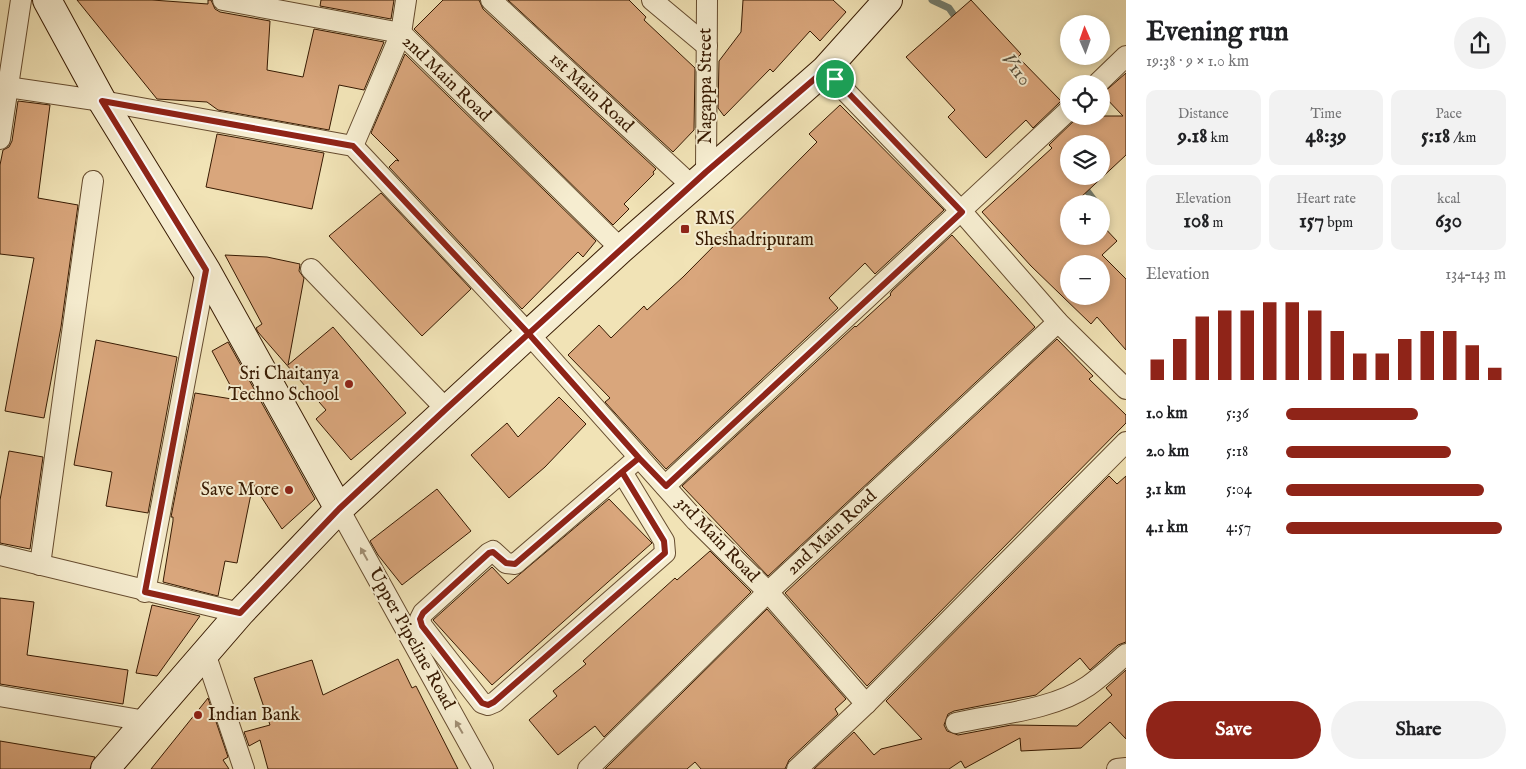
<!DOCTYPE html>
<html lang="en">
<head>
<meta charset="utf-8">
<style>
	body { margin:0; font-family:"IM FELL English",serif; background:#f2f2f2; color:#202124; height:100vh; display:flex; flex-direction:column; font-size:19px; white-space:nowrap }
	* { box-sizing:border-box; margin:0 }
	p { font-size:16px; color:#757577 }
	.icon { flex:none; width:28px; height:28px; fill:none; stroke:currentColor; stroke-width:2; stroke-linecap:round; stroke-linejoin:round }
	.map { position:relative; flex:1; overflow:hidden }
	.panel { display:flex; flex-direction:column; background:#fff; width:400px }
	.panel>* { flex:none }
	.needle { width:32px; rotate:358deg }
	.controls { position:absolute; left:1060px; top:15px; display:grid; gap:10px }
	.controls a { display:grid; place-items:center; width:50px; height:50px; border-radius:50%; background:#fff; box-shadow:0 2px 8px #0003; font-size:25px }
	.pin { position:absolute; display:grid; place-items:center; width:42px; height:42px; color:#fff; margin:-21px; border:2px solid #fff; border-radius:50%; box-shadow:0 1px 5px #0007 }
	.round { display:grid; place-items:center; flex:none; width:52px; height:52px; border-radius:26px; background:#f2f2f2 }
	.head { display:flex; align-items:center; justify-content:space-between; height:85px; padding:0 20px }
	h1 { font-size:28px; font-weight:800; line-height:38px }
	.metrics { display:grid; grid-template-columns:repeat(3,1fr); gap:8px; height:85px; padding:5px 20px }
	.metrics div { display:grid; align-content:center; border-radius:10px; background:#f2f2f2; text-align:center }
	.metrics b { font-size:21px; font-weight:800 }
	.metrics small { font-size:14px; font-weight:400 }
	.metrics p { font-size:14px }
	.chart { height:140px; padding:10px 20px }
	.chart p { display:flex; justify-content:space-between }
	.chart svg { width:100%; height:90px; margin-top:5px; stroke:#8f2418; stroke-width:6 }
	.primary-button { display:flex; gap:10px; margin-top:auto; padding:10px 20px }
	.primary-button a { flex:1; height:58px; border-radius:30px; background:#8f2418; color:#fff; font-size:20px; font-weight:800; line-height:58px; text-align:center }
	.primary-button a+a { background:#f2f2f2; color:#202124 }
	ul { padding:0 20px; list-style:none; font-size:16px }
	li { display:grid; grid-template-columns:80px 60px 1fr; align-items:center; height:38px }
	li i { height:12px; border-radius:6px; background:#8f2418 }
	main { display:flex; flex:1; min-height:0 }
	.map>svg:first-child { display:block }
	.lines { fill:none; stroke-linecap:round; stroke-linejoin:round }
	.stream { stroke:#747c6d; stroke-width:7 }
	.building { fill:#d9a67c; stroke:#371a02; fill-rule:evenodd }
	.street-casing { stroke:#664c2f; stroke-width:22 }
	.secondary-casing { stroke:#371a02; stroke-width:30 }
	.street { stroke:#f6edd0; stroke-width:20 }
	.secondary { stroke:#f6edd0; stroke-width:28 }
	.oneway { fill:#a08e73 }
	.route-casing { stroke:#fff; stroke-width:10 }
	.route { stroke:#8f2418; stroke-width:6 }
	.poi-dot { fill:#8f2418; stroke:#f6edd0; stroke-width:2 }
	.labels { text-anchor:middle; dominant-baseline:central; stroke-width:4; stroke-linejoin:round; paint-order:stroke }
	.street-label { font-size:18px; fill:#371a02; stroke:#f6edd0 }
	.poi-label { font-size:18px; fill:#371a02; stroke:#f6edd0; text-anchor:start }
	.water-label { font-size:19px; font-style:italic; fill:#5a5340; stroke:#f6edd0 }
</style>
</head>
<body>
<main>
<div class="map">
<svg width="1126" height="769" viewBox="0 0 1126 769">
	<rect width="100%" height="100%" fill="#f1e3b6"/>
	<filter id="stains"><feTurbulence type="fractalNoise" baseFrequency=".004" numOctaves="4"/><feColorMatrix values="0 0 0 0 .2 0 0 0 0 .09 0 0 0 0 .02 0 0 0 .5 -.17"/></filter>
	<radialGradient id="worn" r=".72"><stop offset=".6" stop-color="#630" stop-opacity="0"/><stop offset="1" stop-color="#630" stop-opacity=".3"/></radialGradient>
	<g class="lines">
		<g class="stream">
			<path d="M932,0L949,8L958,21"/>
			<path d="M1082,184L1097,204"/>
		</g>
	</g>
	<g class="building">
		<path d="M77,0H152L208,4V0H211L215,9L220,12L270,21L267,70L303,77L314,29L384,42L364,90L339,85L329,130L218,110L207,102L157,99Z"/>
		<path d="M321,0H394L391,19L320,6Z"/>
		<path d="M443,0H479L483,9L656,169L653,172L654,174L624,204L629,209L613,225L414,29Z"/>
		<path d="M508,0H629L646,17L644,20L695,68L694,130L673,152Z"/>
		<path d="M743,0H833L846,12L820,41L810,31L773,72L770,69L724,116L718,108L719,61L741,32Z"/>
		<path d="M971,0L1021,54L1018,57L1061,101L1033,128L1026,120L986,158L948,117L955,110L906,57Z"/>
		<path d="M405,54L596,241L583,257L578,252L522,309L389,167L396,160L399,161L371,133Z"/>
		<path d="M1126,73V155L1079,199L1083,204H1069V236H1101V224L1117,241L1102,255L1126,279V350L1097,317L1091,324L1031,266L982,212L1052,148L1049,145L1079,116H1123L1102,94ZM1069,144H1101V176H1069ZM1069,264H1101V296H1069Z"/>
		<path d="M18,101L50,105L38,198L78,205L61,327L44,418L5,411L34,258L0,254V165L3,150L9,147L12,141Z"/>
		<path d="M840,105L944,210L875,274L865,263L829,298L838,308L666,469L605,402L610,398L568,355L599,325L611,338L644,306L647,310L683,277L817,142L809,134Z"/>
		<path d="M217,134L324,153L312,209L206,187Z"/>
		<path d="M381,193L471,289L422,336L329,236Z"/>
		<path d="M952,235L1035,327L768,576L682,486L855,326L856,327L891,295L890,294L892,291Z"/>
		<path d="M225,255L267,257L300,264L299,271L304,278L288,365L333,327L406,413L351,460L316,419L326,410L258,332L256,328L262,324Z"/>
		<path d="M1057,339L1093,376L1089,379L1126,415V423L867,686L785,593Z"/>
		<path d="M96,340L177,357L148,513L106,506L112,472L74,465Z"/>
		<path d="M228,342L315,499L282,529L253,484L237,563L225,561L218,596L163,582L173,521V517H171L195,393L238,400L212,351Z"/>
		<path d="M559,397L586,424L545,467L509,498L471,455L507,423L518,437Z"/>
		<path d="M9,451L43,457L30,549L0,543V500Z"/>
		<path d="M1109,476L1117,484L1126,476V642L1118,645L1090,670L1080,658L1036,695L954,711L948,714L944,725L947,731L958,735L1011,725L1077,726L1112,695L1106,688L1126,670V739L1110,722L1081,748L1021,751L1020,738L965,768L961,761L949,769H814L854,732L874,755L881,749L922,739L886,701Z"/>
		<path d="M437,489L471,531L402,585L378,555L370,541Z"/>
		<path d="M609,499L652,543L492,685L433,620L492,567L508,584Z"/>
		<path d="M710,551L751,592L604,737L595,726L558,755L529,720L557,696L553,691L586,664L583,661L675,578L677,580Z"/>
		<path d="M0,598L34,602L27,655L128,670L123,704L0,684Z"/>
		<path d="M152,605L200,616L157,676L136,673Z"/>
		<path d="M767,609L846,699L835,709L838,714L789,760L785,769H701L695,762L687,769H605Z"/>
		<path d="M398,659L412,688L416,686L458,769H268L260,740L249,746L244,732L270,725L254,678L312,660L323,695Z"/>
		<path d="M208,698L228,757L223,760L229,769H151Z"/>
		<path d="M0,741L95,757L90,769H0Z"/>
	</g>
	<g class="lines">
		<defs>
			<g id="street">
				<path d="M223,0L401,33L621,249"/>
				<path d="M491,0L691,185"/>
				<path d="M652,0L707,46"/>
				<path d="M825,70L962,212L1058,322L1126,389"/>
				<path d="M1097,84L1126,56"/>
				<path d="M0,86L102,101L353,146L528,333L696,521L768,592L866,704"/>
				<path d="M0,139L21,0"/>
				<path d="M353,146L401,33L406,0"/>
				<path d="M706,172L707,0"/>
				<path d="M311,269L446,409"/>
				<path d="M622,472L664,541L665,553L495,702L488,705L482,703L422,626L420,619L423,613L489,553L493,551L506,563L515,564L622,472L639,457"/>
				<path d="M665,486L1069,110"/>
				<path d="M339,509L483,769"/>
				<path d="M0,555L240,613"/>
				<path d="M40,565L93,181"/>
				<path d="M145,592L206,270"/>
				<path d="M205,653L244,769"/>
				<path d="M0,696L146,721"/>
				<path d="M956,723C997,714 1053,710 1088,686C1101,677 1114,665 1126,654"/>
				<path d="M588,769L768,592L1058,322"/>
				<path d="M797,769L866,704L1126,442"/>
				<path d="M1117,769L1126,768"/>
			</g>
			<g id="secondary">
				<path d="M47,0L102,101L206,270L339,509"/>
				<path d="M105,769L240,613L339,509L621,249L825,70L888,0"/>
			</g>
		</defs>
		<use href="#street" class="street-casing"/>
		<use href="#secondary" class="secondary-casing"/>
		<use href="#street" class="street"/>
		<use href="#secondary" class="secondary"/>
	</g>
	<defs><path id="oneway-solid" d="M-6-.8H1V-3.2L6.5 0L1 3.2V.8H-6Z" transform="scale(1.25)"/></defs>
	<g class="oneway">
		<use href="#oneway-solid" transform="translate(364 554) rotate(-119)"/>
		<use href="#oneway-solid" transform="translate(459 727) rotate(-120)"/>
	</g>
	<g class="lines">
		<defs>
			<path id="route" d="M835,79L825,70L706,172L446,409L339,509L240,613L145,592L206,270L102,101L353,146L528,333L639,458L622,472L515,564L506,563L493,552L489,553L423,613L420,619L422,626L482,703L488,705L494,702L665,553L664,541L622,472L639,458L666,486L962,212L835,79"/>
		</defs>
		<use href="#route" class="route-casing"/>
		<use href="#route" class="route"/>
	</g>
	<g class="poi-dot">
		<rect x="680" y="224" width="10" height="10" rx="2.5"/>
		<circle cx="349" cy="384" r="5"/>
		<circle cx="289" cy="490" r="5"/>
		<circle cx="198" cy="715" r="5"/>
	</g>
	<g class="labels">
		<g class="street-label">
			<text transform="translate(446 79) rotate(44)">2nd Main Road</text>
			<text transform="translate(706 86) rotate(-90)">Nagappa Street</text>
			<text transform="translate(591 93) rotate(43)">1st Main Road</text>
			<text transform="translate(832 533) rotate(-43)">2nd Main Road</text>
			<text transform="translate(717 540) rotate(46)">3rd Main Road</text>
			<text transform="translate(411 639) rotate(61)">Upper Pipeline Road</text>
		</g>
		<g class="poi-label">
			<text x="695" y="219">RMS<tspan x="695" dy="21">Sheshadripuram</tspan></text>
			<text x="339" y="374" text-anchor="end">Sri Chaitanya<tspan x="339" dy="21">Techno School</tspan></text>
			<text x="279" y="490" text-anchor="end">Save More</text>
			<text x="208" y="715">Indian Bank</text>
		</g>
		<g class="water-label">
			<text transform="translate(1016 70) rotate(53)">V110</text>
		</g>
	</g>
	<rect width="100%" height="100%" filter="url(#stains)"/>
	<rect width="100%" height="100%" fill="url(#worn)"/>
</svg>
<div class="controls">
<a><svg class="needle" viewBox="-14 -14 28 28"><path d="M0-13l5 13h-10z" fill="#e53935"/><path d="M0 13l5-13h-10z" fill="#757577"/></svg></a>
<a><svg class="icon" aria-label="locate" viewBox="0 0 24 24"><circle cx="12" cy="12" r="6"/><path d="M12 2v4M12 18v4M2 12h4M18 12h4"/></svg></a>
<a><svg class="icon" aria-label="layers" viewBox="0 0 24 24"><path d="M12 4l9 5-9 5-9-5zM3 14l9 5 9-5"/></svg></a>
<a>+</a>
<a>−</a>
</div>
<div class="pin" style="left:835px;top:79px;background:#1e9e55"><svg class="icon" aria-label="arrive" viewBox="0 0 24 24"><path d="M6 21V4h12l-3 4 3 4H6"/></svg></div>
</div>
<section class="panel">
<div class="head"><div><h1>Evening run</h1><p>19:38 · 9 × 1.0 km</p></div><a class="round"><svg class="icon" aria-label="share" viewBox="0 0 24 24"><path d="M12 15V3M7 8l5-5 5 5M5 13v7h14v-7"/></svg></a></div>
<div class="metrics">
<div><p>Distance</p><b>9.18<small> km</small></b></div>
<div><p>Time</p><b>48:39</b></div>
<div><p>Pace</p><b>5:18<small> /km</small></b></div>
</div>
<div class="metrics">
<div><p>Elevation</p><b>108<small> m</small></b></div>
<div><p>Heart rate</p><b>157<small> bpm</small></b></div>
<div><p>kcal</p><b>630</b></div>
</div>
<div class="chart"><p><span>Elevation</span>134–143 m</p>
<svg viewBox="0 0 160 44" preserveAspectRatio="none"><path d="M5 44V34M15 44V24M25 44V13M35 44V10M45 44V10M55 44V6M65 44V6M75 44V10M85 44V20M95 44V31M105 44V31M115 44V24M125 44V20M135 44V20M145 44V27M155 44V38"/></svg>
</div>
<ul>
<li><b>1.0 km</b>5:36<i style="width:60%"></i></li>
<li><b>2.0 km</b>5:18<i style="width:75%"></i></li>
<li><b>3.1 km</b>5:04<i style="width:90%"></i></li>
<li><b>4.1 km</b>4:57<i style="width:98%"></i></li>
</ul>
<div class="primary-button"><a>Save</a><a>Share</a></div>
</section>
</main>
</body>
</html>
